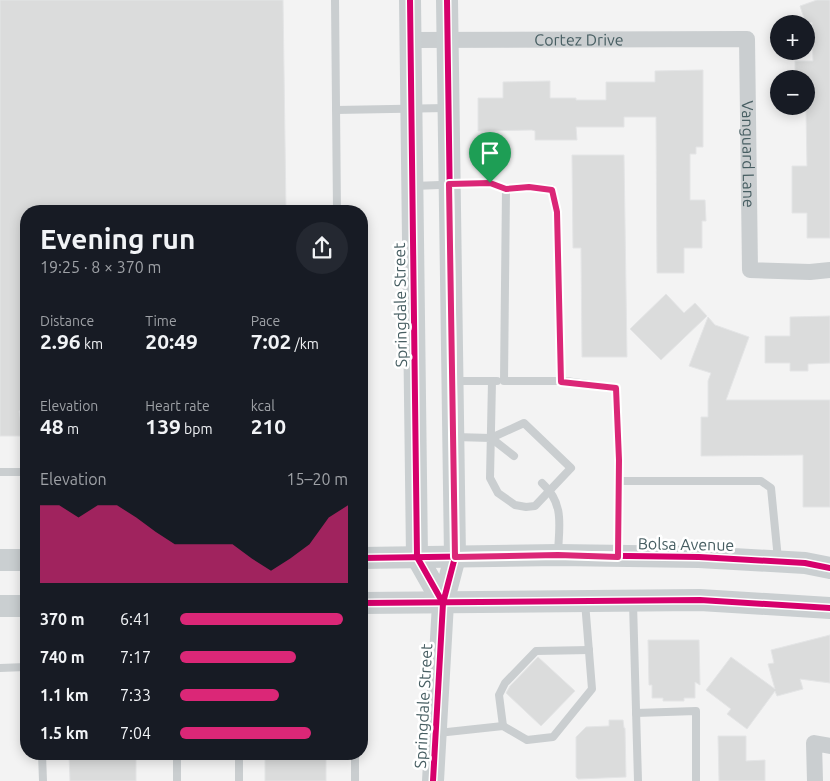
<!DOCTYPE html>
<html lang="en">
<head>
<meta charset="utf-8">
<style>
	body { margin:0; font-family:Ubuntu,sans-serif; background:#242831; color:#f1f3f6; height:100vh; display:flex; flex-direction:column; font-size:19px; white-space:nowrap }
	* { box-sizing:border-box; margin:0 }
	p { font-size:16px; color:#9ea1a6 }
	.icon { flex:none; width:28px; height:28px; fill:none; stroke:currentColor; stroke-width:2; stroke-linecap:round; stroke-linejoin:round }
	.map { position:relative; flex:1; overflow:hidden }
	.side { position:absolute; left:20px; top:205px; width:348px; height:555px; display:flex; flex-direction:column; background:#171b24; border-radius:20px; box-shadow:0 2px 12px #0003 }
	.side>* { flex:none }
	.fabs { position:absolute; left:770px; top:15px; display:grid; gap:10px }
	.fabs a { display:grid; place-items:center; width:45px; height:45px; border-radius:50%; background:#171b24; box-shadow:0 2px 12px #0003; font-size:25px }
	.pin { position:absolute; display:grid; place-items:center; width:42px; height:42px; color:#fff; margin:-51px -21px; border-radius:50% 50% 50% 0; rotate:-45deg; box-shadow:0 0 5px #0007 }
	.pin .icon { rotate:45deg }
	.round { display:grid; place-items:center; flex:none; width:52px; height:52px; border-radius:26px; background:#242831 }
	.summary { display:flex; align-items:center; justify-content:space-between; height:85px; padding:0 20px }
	h1 { font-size:28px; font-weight:600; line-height:38px }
	.stats { display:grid; grid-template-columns:repeat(3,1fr); gap:8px; height:85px; padding:5px 20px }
	.stats div { display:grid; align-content:center }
	.stats b { font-size:21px; font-weight:600 }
	.stats small { font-size:14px; font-weight:400 }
	.stats p { font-size:14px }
	.chart { height:140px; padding:10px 20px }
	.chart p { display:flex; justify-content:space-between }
	.chart svg { width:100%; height:90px; margin-top:5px; fill:#db2777; opacity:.7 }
	ul { padding:0 20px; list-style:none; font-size:16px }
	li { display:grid; grid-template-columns:80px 60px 1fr; align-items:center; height:38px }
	li i { height:12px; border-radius:6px; background:#db2777 }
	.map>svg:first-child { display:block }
	.building { fill:#dbdcdc; stroke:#e4e5e6 }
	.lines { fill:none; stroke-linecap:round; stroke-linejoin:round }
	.service { stroke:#caced0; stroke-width:8 }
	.minor { stroke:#caced0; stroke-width:16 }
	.secondary { stroke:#cacfd1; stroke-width:22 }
	.cycleway-casing { stroke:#fff; stroke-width:9 }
	.cycleway { stroke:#d6006c; stroke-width:6 }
	.route-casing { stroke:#fff; stroke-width:10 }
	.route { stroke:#db2777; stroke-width:6 }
	.labels { text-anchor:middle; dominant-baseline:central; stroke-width:5; stroke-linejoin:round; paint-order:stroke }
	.street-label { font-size:16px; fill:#475e62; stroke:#fff }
</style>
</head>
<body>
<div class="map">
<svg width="830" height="781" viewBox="0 0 830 781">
	<rect width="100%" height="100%" fill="#f3f3f3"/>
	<g class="building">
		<path d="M0,0H283L286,211H26V408L19,411L23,436H0Z"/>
		<path d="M817,0H830V238H807V213H792V166H807L806,109H796V106H806V79H795V61H813L812,22L806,24L800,6Z"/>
		<path d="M703,70V147H696V154H690V200H705L706,221H702V248H684V273H657L656,117H624V127H576L577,140H535V131L532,130L478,131V98H503V82L550,81V98H576V100H606V82H655V71Z"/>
		<path d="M572,155H624L627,357H582L581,248H573Z"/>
		<path d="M666,294L684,313L695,303L707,316L661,360L630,329Z"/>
		<path d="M830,316V363L808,364V371H790V363H765V336H790V317Z"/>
		<path d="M708,317L715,325L749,337L726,400H830V507H803V455L701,456V417H708V381L711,373L689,366Z"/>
		<path d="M830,635V683L800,679L803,689L777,696L775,691L747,729L727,714L731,709L706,690L731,657L775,689L768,664L774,663L771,650Z"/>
		<path d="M648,640H699L700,685L695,682V698H684V701H663V698H652V685H649Z"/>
		<path d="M538,657L575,691L541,726L506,693L510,686Z"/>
		<path d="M609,720H623L624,728H625L626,777L578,779L576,777V737L586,727L609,726Z"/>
		<path d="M718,736H746V761L765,760V781H719Z"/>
		<path d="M69,754H136V781H70Z"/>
		<rect x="265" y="754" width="61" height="27"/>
	</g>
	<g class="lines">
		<g class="service">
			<path d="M335,0L337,211"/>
			<path d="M336,110L446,108"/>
			<path d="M414,186L490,183L506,189L529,187L552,189L557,212L561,382"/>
			<path d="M506,189L504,381H566L616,388L619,460L618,555"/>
			<path d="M453,381H497"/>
			<path d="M455,437L491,438L524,423L571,468L535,506L526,507L515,505L498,493L490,478L492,381"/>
			<path d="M491,438L514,456"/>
			<path d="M0,472H26"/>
			<path d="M619,481H761L771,488L778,559"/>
			<path d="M542,483C565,504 559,526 558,553"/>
			<path d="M633,603L638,781"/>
			<path d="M0,668L26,667"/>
			<path d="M636,713L696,711V781"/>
			<path d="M503,726L499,695L505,683L536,651L589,650"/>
			<path d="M438,733L503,726L527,740L553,737L592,689L585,602"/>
			<path d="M42,754L43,781"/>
			<path d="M239,754V781"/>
			<path d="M355,754V781"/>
			<path d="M177,781V754"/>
		</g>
		<g class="minor">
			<path id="s1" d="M410,40L747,39L750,270L810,272L830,270"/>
			<path d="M815,781L814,743L830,746"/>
		</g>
		<g class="secondary">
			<path d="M410,0L417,557L443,603"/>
			<path d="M361,558L558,555L699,557L805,563L830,568"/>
			<path d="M0,560H26"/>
			<path d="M361,603L700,600L830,608"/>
			<path d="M0,606H26"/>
			<path d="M433,781L443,603L455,557L447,0"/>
		</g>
		<defs>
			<g id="cycleway">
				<path d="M410,0L417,557L443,603"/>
				<path d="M361,558L558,555L699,557L805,563L830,568"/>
				<path d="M361,603L700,600L830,608"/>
				<path d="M433,781L443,603L455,557L447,0"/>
			</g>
		</defs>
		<use href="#cycleway" class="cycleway-casing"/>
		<use href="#cycleway" class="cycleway"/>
	</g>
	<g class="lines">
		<defs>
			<path id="route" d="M490,183L506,189L529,187L552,190L557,212L561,382L616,388L619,460L618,557L558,555L455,557L449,184Z"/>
		</defs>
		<use href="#route" class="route-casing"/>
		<use href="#route" class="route"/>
	</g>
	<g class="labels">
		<g class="street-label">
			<text stroke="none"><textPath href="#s1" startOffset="169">Cortez Drive</textPath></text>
			<text stroke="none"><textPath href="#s1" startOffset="452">Vanguard Lane</textPath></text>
			<text transform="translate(400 305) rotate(-91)">Springdale Street</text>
			<text transform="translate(686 544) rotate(1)">Bolsa Avenue</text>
			<text transform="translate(423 706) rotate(-87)">Springdale Street</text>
		</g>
	</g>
</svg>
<div class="fabs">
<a>+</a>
<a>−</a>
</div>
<div class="pin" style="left:490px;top:183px;background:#1e9e55"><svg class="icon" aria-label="arrive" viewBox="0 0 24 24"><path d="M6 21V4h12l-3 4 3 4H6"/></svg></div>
<section class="side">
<div class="summary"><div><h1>Evening run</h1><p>19:25 · 8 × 370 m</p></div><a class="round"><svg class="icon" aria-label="share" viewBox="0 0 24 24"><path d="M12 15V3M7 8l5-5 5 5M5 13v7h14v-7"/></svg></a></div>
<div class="stats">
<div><p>Distance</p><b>2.96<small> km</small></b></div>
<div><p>Time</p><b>20:49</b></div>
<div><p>Pace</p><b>7:02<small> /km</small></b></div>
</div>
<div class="stats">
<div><p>Elevation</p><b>48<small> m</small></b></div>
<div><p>Heart rate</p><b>139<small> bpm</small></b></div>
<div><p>kcal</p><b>210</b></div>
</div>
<div class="chart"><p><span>Elevation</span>15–20 m</p>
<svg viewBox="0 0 160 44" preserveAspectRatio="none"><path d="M0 44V6L10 6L20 12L30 6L40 6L50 12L60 19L70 25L80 25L90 25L100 25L110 32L120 38L130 32L140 25L150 12L160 6V44z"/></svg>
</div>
<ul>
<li><b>370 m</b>6:41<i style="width:97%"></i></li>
<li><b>740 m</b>7:17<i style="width:69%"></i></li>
<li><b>1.1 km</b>7:33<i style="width:59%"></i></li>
<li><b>1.5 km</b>7:04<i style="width:78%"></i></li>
</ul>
</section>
</div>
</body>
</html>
